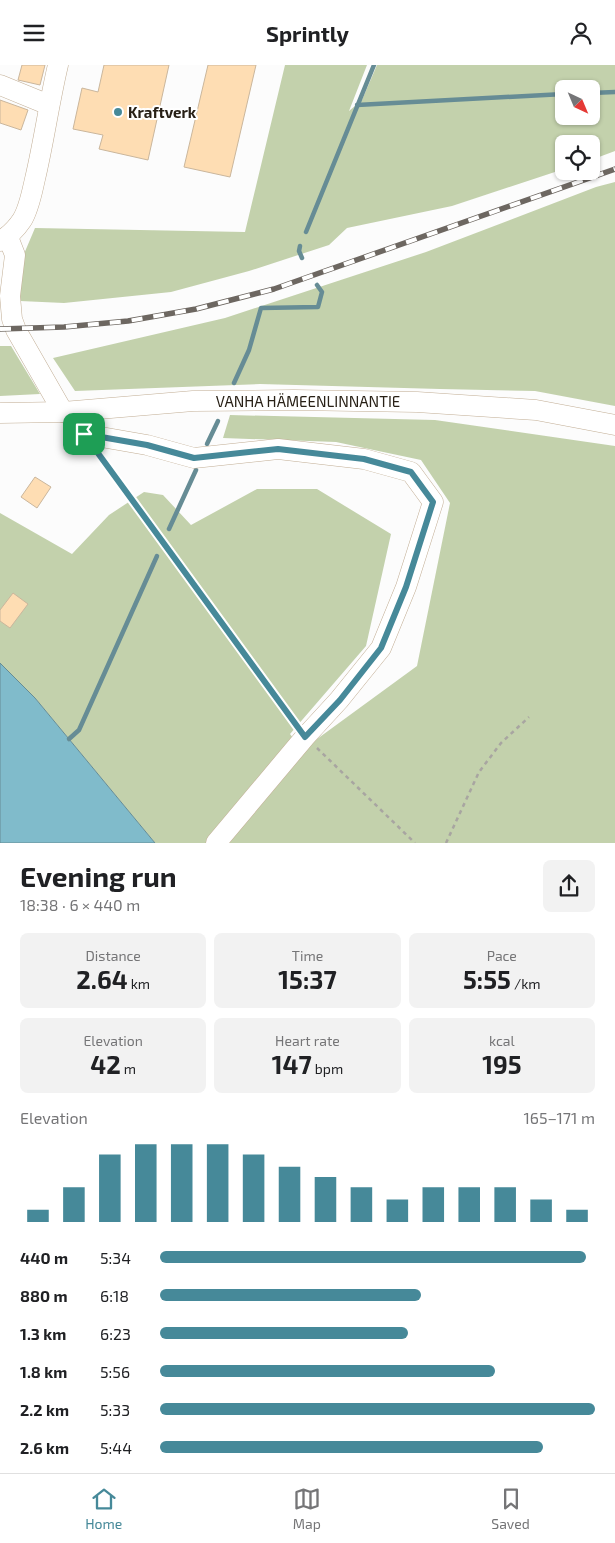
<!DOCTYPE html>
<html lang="en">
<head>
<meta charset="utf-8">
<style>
	body { margin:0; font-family:"Exo 2",sans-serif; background:#f2f2f2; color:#202124; height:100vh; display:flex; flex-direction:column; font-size:19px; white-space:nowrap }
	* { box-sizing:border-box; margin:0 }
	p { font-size:16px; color:#757577 }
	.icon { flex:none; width:28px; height:28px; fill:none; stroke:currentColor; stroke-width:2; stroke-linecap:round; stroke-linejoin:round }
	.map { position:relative; height:778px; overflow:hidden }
	.details { display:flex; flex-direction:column; background:#fff; flex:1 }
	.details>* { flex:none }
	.needle { width:32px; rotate:136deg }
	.tools { position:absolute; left:555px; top:15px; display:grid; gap:10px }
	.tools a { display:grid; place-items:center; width:45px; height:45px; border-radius:8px; background:#fff; box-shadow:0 1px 4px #0004; font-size:25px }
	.pin { position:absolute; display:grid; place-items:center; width:42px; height:42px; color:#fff; margin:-21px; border-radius:10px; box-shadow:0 2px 8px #0006 }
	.round { display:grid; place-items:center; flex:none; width:52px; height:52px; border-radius:8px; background:#f2f2f2 }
	.head { display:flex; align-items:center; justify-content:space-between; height:85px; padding:0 20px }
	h1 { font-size:28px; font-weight:700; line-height:38px }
	.metrics { display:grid; grid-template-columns:repeat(3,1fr); gap:8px; height:85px; padding:5px 20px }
	.metrics div { display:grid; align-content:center; border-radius:8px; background:#f2f2f2; text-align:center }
	.metrics b { font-size:25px; font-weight:700 }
	.metrics small { font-size:14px; font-weight:400 }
	.metrics p { font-size:14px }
	.chart { height:140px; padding:10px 20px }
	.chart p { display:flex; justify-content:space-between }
	.chart svg { width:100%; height:90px; margin-top:5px; stroke:#468999; stroke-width:6 }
	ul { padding:0 20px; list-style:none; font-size:16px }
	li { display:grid; grid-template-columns:80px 60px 1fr; align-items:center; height:38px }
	li i { height:12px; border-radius:6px; background:#468999 }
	header { display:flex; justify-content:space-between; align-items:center; height:65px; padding:0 20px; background:#fff; font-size:22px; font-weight:700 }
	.menu { display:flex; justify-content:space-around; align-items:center; height:70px; border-top:1px solid #e0e0e0; background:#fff; font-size:14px; color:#757577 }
	.menu a { display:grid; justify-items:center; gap:2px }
	.menu .on { color:#468999 }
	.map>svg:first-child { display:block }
	.green { fill:#c3d1ac; fill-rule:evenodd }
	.water { fill:#80bbcb; stroke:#668c95 }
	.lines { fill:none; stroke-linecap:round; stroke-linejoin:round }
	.stream { stroke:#668c95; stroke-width:4.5 }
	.building { fill:#feddb3; stroke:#cab69c }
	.minor-casing { stroke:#c2ae95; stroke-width:21 }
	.path { stroke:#a8a5a1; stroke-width:2.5; stroke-dasharray:4 4; stroke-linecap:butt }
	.minor { stroke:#fff; stroke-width:20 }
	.rail-casing { stroke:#6d6761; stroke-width:5.5 }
	.rail { stroke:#fff; stroke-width:4; stroke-dasharray:11; stroke-linecap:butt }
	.route-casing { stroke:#fff; stroke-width:10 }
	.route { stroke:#468999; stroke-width:6 }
	.poi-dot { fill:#468999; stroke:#fff; stroke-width:2 }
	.labels { text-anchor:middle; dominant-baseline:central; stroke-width:4; stroke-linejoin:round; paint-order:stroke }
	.poi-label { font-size:15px; font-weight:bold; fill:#282016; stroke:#fff; text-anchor:start }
	.street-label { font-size:15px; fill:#282016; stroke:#fff }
</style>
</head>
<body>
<header><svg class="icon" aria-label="menu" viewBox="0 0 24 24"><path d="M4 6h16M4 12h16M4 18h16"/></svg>Sprintly<svg class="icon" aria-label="person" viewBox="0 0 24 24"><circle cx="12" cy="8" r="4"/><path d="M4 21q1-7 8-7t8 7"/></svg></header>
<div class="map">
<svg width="615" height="778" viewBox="0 0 615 778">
	<rect width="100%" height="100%" fill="#fcfcfc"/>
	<g class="green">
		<path d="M285,0H367L349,46L362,35L377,0H615V86L591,95V79H564V104L452,141L347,163L329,180L249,206L171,227L64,238L20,236L21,196L35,163L245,167ZM564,24H591V51H564Z"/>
		<path d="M615,117V341L535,326L440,324L260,319L75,326L53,293L225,253L426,187L596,122Z"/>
		<path d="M0,281H11L40,329L0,331Z"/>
		<path d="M230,350L435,355L615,381V778H155L35,633L0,598V448L72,489L109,450L144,427L163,430L191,460L257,424H317L391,469L366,581L290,669L302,685L417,601L450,438L421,395L336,377L223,373Z"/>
	</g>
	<path class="water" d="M0,598L35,633L155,778H0Z"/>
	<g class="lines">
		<g class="stream">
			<path d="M591,28L615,27"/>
			<path d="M357,40L564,29"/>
			<path d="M306,167L374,0"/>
			<path d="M300,181L299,186L302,193"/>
			<path d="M234,318L249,285L261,243L318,242L322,227L317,220"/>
			<path d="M207,379L218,356"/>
			<path d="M169,464L196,405"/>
			<path d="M69,674L79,665L157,491"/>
		</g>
	</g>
	<g class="building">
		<path d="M22,0H45L40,20L18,15Z"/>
		<path d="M104,0H169L148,95L99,84L103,70L73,64L82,23L98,27Z"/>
		<path d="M208,0H256L230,112L184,102Z"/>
		<path d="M0,35L28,45L21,65L0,58Z"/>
		<path d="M35,412L51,422L37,443L21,432Z"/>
		<path d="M13,528L28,539L10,563L0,556V545Z"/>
	</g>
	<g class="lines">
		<defs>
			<g id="minor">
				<path d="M0,20L49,40"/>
				<path d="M8,172L15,190L10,231L12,254L16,265L63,347"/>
				<path d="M0,176C9,171 16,164 22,155C29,144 32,127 35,114C44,76 49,38 58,0"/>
				<path d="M0,348L63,347L193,336L294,335L417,337L536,345L615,360"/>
				<path d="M84,369L147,380L194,393L278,384L364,394L411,407L433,437L406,522L381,583L339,635L305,672L216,778"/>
			</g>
		</defs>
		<use href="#minor" class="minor-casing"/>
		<g class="path">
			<path d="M100,390L295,658"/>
			<path d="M317,683L415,778"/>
			<path d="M446,778L479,707L501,678L529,652"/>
		</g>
		<use href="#minor" class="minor"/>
		<defs>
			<path id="rail" d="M0,264L64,262L128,256L196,244L274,224L615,104"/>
		</defs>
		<use href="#rail" class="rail-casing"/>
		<use href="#rail" class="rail"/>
	</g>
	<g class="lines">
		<defs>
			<path id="route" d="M84,369L147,380L194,393L278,384L364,394L411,407L433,437L406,522L381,583L340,635L305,672Z"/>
		</defs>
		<use href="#route" class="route-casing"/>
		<use href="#route" class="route"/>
	</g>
	<circle class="poi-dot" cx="118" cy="47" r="5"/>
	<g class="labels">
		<g class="poi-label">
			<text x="128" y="47">Kraftverk</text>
		</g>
		<g class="street-label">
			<text x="308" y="336">VANHA HÄMEENLINNANTIE</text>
		</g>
	</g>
</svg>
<div class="tools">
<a><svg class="needle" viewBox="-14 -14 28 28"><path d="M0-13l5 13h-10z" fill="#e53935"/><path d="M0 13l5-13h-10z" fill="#757577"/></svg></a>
<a><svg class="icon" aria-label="locate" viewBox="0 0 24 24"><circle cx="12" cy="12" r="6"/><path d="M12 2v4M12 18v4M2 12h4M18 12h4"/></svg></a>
</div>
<div class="pin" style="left:84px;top:369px;background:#1e9e55"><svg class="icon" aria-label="arrive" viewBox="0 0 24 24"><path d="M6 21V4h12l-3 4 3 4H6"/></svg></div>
</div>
<section class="details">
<div class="head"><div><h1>Evening run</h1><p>18:38 · 6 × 440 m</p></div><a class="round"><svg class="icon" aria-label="share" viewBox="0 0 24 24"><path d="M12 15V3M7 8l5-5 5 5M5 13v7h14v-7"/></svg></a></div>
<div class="metrics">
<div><p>Distance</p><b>2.64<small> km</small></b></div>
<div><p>Time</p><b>15:37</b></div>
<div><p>Pace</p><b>5:55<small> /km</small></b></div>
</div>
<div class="metrics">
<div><p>Elevation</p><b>42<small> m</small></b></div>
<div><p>Heart rate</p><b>147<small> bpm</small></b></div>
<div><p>kcal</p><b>195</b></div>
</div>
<div class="chart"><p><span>Elevation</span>165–171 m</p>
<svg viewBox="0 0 160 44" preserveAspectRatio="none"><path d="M5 44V38M15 44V27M25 44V11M35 44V6M45 44V6M55 44V6M65 44V11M75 44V17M85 44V22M95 44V27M105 44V33M115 44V27M125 44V27M135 44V27M145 44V33M155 44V38"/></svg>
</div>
<ul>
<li><b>440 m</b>5:34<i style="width:98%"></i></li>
<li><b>880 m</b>6:18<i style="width:60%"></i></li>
<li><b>1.3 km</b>6:23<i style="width:57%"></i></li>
<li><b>1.8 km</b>5:56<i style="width:77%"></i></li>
<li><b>2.2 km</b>5:33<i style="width:100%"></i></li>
<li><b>2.6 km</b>5:44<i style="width:88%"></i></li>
</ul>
</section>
<nav class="menu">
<a class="on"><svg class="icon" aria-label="home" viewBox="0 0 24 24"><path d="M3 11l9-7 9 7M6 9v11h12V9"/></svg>Home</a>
<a><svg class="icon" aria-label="map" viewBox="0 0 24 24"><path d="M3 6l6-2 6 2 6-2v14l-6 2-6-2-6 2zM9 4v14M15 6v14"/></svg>Map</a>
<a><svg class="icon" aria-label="saved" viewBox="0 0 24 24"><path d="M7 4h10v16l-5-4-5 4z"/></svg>Saved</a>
</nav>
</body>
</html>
